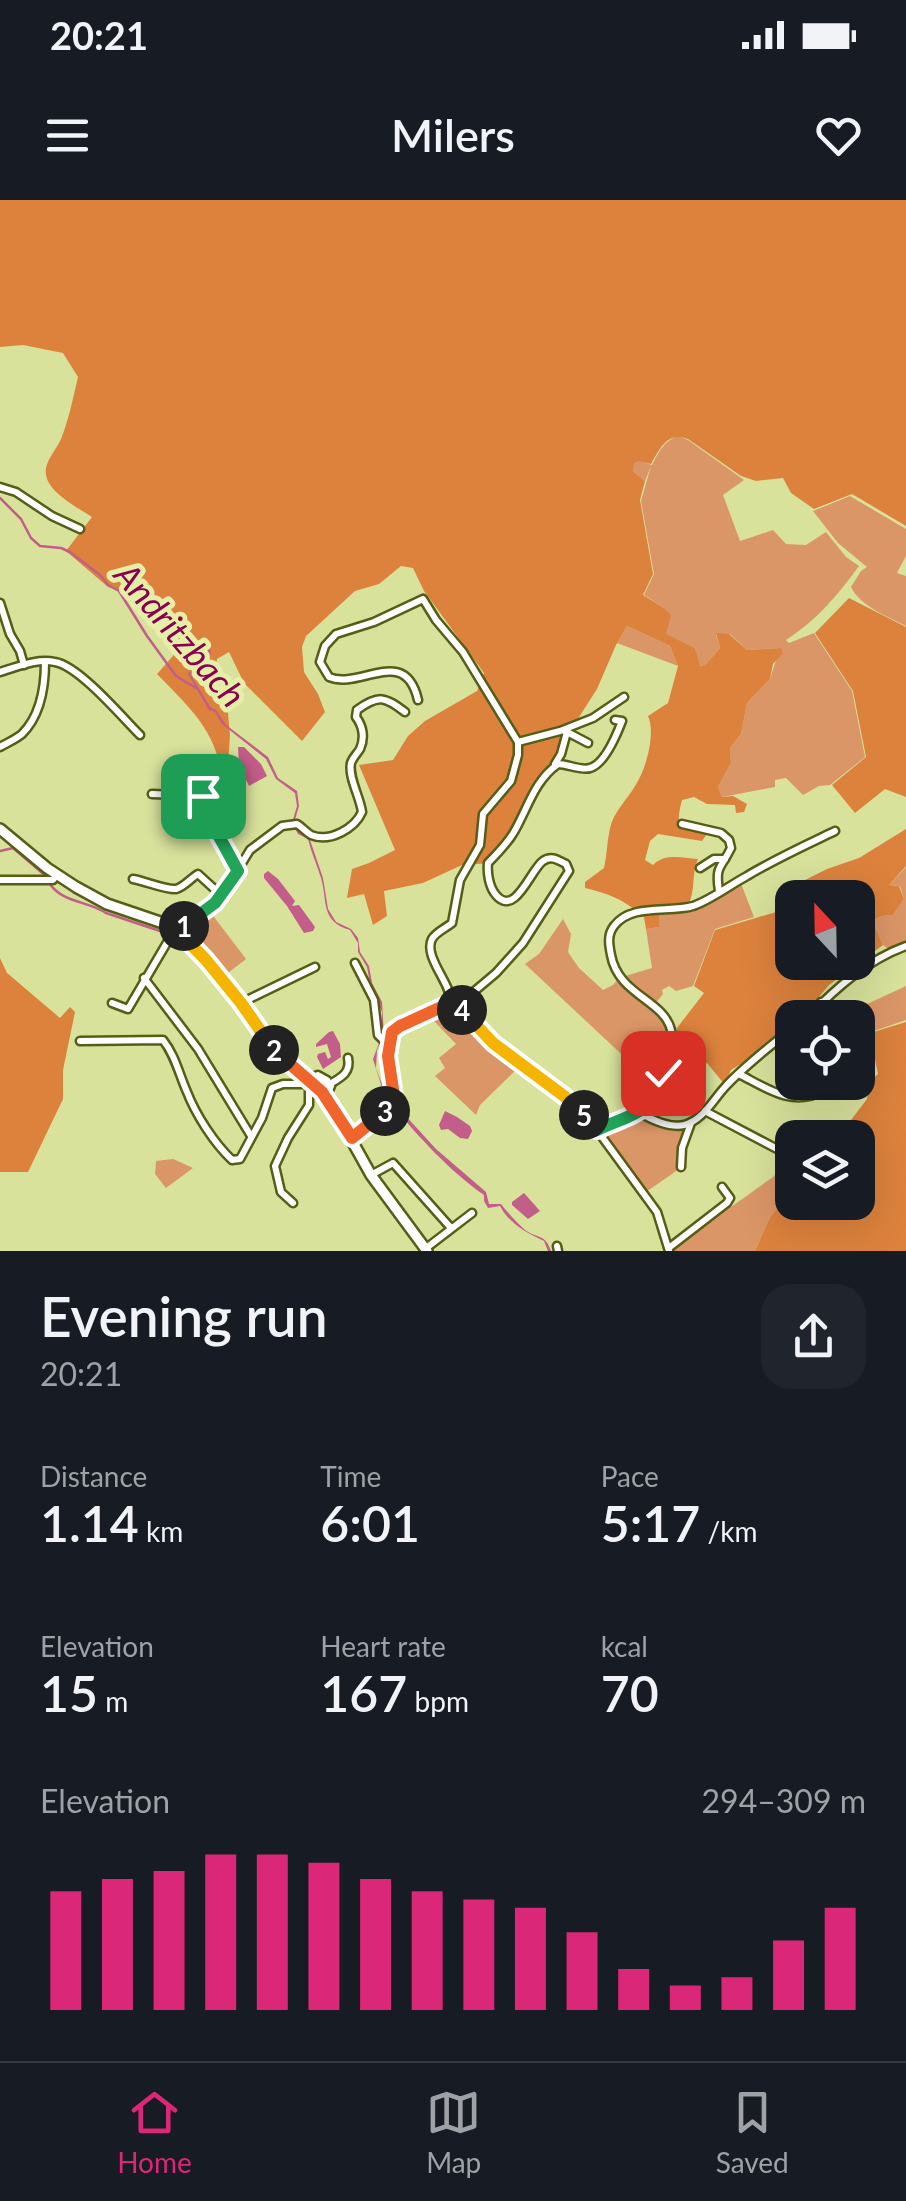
<!DOCTYPE html>
<html lang="en">
<head>
<meta charset="utf-8">
<style>
	body { margin:0; font-family:Lato,sans-serif; background:#20242c; color:#f1f3f6; height:100vh; display:flex; flex-direction:column; font-size:38px; white-space:nowrap }
	* { box-sizing:border-box; margin:0 }
	p { font-size:32px; color:#9ea1a6 }
	.icon { flex:none; width:55px; height:55px; fill:none; stroke:currentColor; stroke-width:2; stroke-linecap:round; stroke-linejoin:round }
	.map { position:relative; height:1051px; overflow:hidden }
	.panel { display:flex; flex-direction:column; background:#171b24; flex:1 }
	.panel>* { flex:none }
	.needle { width:65px; rotate:338deg }
	.controls { position:absolute; left:775px; top:680px; display:grid; gap:20px }
	.controls a { display:grid; place-items:center; width:100px; height:100px; border-radius:20px; background:#171b24; box-shadow:0 10px 40px #0002; font-size:50px }
	.pin { position:absolute; display:grid; place-items:center; width:85px; height:85px; color:#fff; margin:-42px; border-radius:20px; box-shadow:0 5px 15px #0006 }
	.km { position:absolute; width:50px; height:50px; margin:-25px; border-radius:50%; background:#222; color:#fff; font-size:28px; line-height:50px; text-align:center }
	.round { display:grid; place-items:center; flex:none; width:105px; height:105px; border-radius:30px; background:#20242c }
	.overview { display:flex; align-items:center; justify-content:space-between; height:170px; padding:0 40px }
	h1 { font-size:55px; font-weight:600; line-height:75px }
	.figures { display:grid; grid-template-columns:repeat(3,1fr); gap:15px; height:170px; padding:10px 40px }
	.figures div { display:grid; align-content:center }
	.figures b { font-size:50px; font-weight:600 }
	.figures small { font-size:28px; font-weight:400 }
	.figures p { font-size:28px }
	.chart { height:280px; padding:20px 40px }
	.chart p { display:flex; justify-content:space-between }
	.chart svg { width:100%; height:180px; margin-top:10px; stroke:#db2777; stroke-width:6 }
	.status { display:flex; justify-content:space-between; align-items:center; height:70px; padding:0 50px; background:#171b24; direction:ltr }
	.status svg { height:28px; fill:currentColor }
	header { display:flex; justify-content:space-between; align-items:center; height:130px; padding:0 40px; background:#171b24; font-size:45px; font-weight:600 }
	.tab-bar { display:flex; justify-content:space-around; align-items:center; height:140px; border-top:2px solid #363941; background:#171b24; font-size:28px; color:#9ea1a6 }
	.tab-bar a { display:grid; justify-items:center; gap:5px }
	.tab-bar .current { color:#db2777 }
	.map>svg:first-child { display:block }
	.green { fill:#db9667 }
	.forest { fill:#dc823d; fill-rule:evenodd }
	.water { fill:#c35d89 }
	.lines { fill:none; stroke-linecap:round; stroke-linejoin:round }
	.stream { stroke:#c35d89; stroke-width:2.5 }
	.minor-casing { stroke:#565d16; stroke-width:11 }
	.secondary-casing { stroke:#565d16; stroke-width:14 }
	.minor { stroke:#fff; stroke-width:6 }
	.secondary { stroke:#fff; stroke-width:9 }
	.split-1-casing { stroke:#fff; stroke-width:20 }
	.split-2-casing { stroke:#fff; stroke-width:20 }
	.split-3-casing { stroke:#fff; stroke-width:20 }
	.split-4-casing { stroke:#fff; stroke-width:20 }
	.split-5-casing { stroke:#fff; stroke-width:20 }
	.split-6-casing { stroke:#fff; stroke-width:20 }
	.split-1 { stroke:#22a559; stroke-width:12 }
	.split-2 { stroke:#f5b400; stroke-width:12 }
	.split-3 { stroke:#f0652b; stroke-width:12 }
	.split-4 { stroke:#f0652b; stroke-width:12 }
	.split-5 { stroke:#f5b400; stroke-width:12 }
	.split-6 { stroke:#22a559; stroke-width:12 }
	.labels { text-anchor:middle; dominant-baseline:central; stroke-width:10; stroke-linejoin:round; paint-order:stroke }
	.water-label { font-size:35px; font-style:italic; fill:#89004f; stroke:#e5efa8 }
</style>
</head>
<body>
<div class="status"><b>20:21</b><svg viewBox="0 0 49 12"><path d="M0 12V9h3v3zM5 12V6h3v6zM10 12V3h3v9zM15 12V0h3v12zM26 1h20v11H26zM47 4h2v5h-2z"/></svg></div>
<header><svg class="icon" aria-label="menu" viewBox="0 0 24 24"><path d="M4 6h16M4 12h16M4 18h16"/></svg>Milers<svg class="icon" aria-label="heart" viewBox="0 0 24 24"><path d="M12 20l-8-8c-3-5 5-10 8-4 3-6 11-1 8 4z"/></svg></header>
<div class="map">
<svg width="906" height="1051" viewBox="0 0 906 1051">
	<rect width="100%" height="100%" fill="#d8e29b"/>
	<g class="green">
		<path d="M679,236L688,240L744,280L723,295L740,341L773,330L786,344L806,345L826,332L846,357L859,366C837,396 817,420 786,440L789,443L814,433L852,491L865,557L830,585L819,586L803,595L786,578L775,580V587L722,597L718,587L731,563L730,548L741,534L747,503L770,479L780,448L747,450L730,434H716L720,448L705,465L699,466L695,448L665,434L664,408L644,395L654,374L641,301L651,266L645,281L632,270L634,263L638,260L652,265C659,252 664,240 679,236Z"/>
		<path d="M850,296L906,329V356L897,373L906,376V426C888,417 859,405 851,387L861,371L867,367L838,343L813,311Z"/>
		<path d="M627,426L670,446L678,466L617,443Z"/>
		<path d="M906,667V745L890,750L883,745L873,721L881,716L893,715L904,699L900,686L889,685Z"/>
		<path d="M740,681L754,717L715,729L693,786L676,791L669,786L662,790L663,794L655,804L622,777L652,768L646,729L659,727V711L691,708Z"/>
		<path d="M211,713L246,759L224,776L189,731Z"/>
		<path d="M563,719L571,734L568,752L579,768L603,790L613,785L618,779C634,803 680,819 667,854C662,864 657,872 648,879L525,764L539,754Z"/>
		<path d="M906,786V820L868,833L851,800L865,805Z"/>
		<path d="M457,809L520,866L480,905L476,915L435,876L445,868L439,858L456,844L433,820Z"/>
		<path d="M631,916L687,930L680,947L679,969L646,992L601,933Z"/>
		<path d="M792,957V988L769,1019L755,1051H673C684,1032 710,1019 728,1006L731,1007L773,977Z"/>
		<path d="M173,959L193,968L166,988L155,974L156,961Z"/>
	</g>
	<g class="forest">
		<path d="M0,0H906V326L852,294L814,309L791,293L783,278L756,281L741,276L688,239C668,231 660,248 651,264L639,261L634,263L633,271L645,281L640,300L653,374L643,395L664,408L671,415L666,434L695,448L700,466L705,465L720,448L716,433L729,434L747,450L781,448L783,453L773,464L770,479L747,503L741,534L730,548L731,563L718,587L722,597L733,596L747,604L744,612L736,613L735,605L707,604L694,597L682,600C674,630 681,628 707,634L702,641L658,634L650,641L645,660L653,665C665,653 681,658 698,659C691,674 696,691 688,705L659,707V727L646,729L644,717C622,699 613,695 585,688V682L604,668C607,655 607,641 610,628C614,611 627,600 635,586C646,570 656,533 648,516L668,503L678,466L670,446L627,426L616,445L597,489L530,594L515,641L491,663L462,665L423,683L384,691L387,716L373,725L364,694L347,698L352,669L369,663L395,650L359,565L393,560L408,536L425,521L477,491L484,473L424,391L413,368L401,366L379,384L355,391L306,436L302,447L304,472L318,494L325,512L302,541L244,483L229,452L217,459L215,471L205,478L204,486L228,513L230,535L228,568L220,569C215,529 184,502 157,474L180,448L173,426L159,404L146,409L141,398L108,387L66,351L92,317C77,307 42,290 46,268C48,258 57,248 61,239C69,219 73,198 78,177L63,153L23,145L0,147Z"/>
		<path d="M849,398L906,427V597L885,589L855,613L832,585L866,557L853,491L815,433Z"/>
		<path d="M906,629V666L889,685L899,686L904,699L893,715L881,716L873,721L883,745L829,785L802,817L792,818V825L763,850L731,870L725,885L707,863C692,870 676,872 663,883L651,882L675,842L677,828L704,793L694,786L715,730L776,712L795,685L827,669L859,658ZM792,698H858V762H792Z"/>
		<path d="M0,758L7,773L60,818L70,807L75,812L63,870V899L28,972H0Z"/>
		<path d="M906,822V1051H755L769,1019L792,988V1002H858V938L838,937L867,899L869,882L878,874L873,850L875,845L868,838L867,834Z"/>
	</g>
	<g class="water">
		<path d="M201,441L209,445L211,453L204,469H195L190,474L211,508L216,510L226,525L268,557L278,578L297,591L299,606L294,623L299,632L309,637L323,678L328,709L336,722L351,729L358,738L360,752L369,766L372,783L382,802L384,835L377,850L376,868L386,895L391,899L390,901L385,897L373,859L382,835V812L370,783L367,767L358,752V743L350,730C320,721 328,702 321,678C317,665 311,652 308,639L298,634L292,623L297,606L295,593L276,579L266,559L222,524L215,512L209,510L188,474L192,469C186,459 194,449 201,441Z"/>
		<path d="M238,547H244L261,564L267,576L249,586L239,565Z"/>
		<path d="M268,671L278,679L295,701L292,706L299,705L315,727L313,731L304,733L287,706L264,678V674Z"/>
		<path d="M333,831L340,844L341,857L323,869L317,857L318,854L325,852L328,859L331,857L327,844L316,847V844L329,832Z"/>
		<path d="M393,902L436,949L486,992L489,1004H501C508,1013 517,1023 525,1030C537,1039 545,1033 551,1051H548L544,1041C526,1033 509,1023 500,1006L488,1008L484,1001V995C452,973 416,935 392,904Z"/>
		<path d="M445,911L457,917L470,926L472,931L468,939L460,938L448,929L441,930L439,925Z"/>
		<path d="M524,993L540,1011L528,1019L512,1005V1002Z"/>
	</g>
	<g class="lines">
		<g class="stream">
			<path d="M0,298L21,319L31,338L40,346L61,348L70,352L100,375L108,385L119,391L147,436L176,476L196,488"/>
			<path d="M0,651L13,648L47,677"/>
			<path d="M50,684C63,703 88,701 106,713L169,734L178,739L198,757"/>
			<path d="M225,790L272,860L300,879"/>
			<path d="M360,940L384,920"/>
		</g>
		<defs>
			<g id="minor">
				<path d="M0,287L16,292L52,316L80,329"/>
				<path d="M0,403L10,434L20,451L24,465"/>
				<path d="M0,472C17,467 37,458 55,462C79,466 121,516 140,535"/>
				<path d="M418,500C405,444 360,490 329,477L320,462L325,446L336,434L374,422L423,399L436,420L463,452L518,542V555L511,581L483,614L480,645L460,680L452,723C446,728 436,732 432,739C423,757 452,784 451,803"/>
				<path d="M567,532L588,543"/>
				<path d="M518,542L560,531L593,518L624,497"/>
				<path d="M0,547C7,543 16,539 22,534C41,515 45,486 45,462"/>
				<path d="M555,564L561,554L567,532L564,531"/>
				<path d="M152,594L203,596L205,611L238,670"/>
				<path d="M682,624L721,633L729,640L731,648C721,669 715,665 719,691"/>
				<path d="M700,668L714,659H725"/>
				<path d="M133,679C145,681 166,690 176,689C184,687 191,678 198,674L222,696"/>
				<path d="M0,680H53L57,675"/>
				<path d="M178,731L200,716L222,696L250,650L282,626L297,624C302,627 306,632 311,635C330,643 355,628 362,612C360,597 348,577 351,563C353,557 357,554 360,549C365,538 363,526 356,517L357,510C379,494 385,497 405,512"/>
				<path d="M355,763L374,800L378,835L383,840L389,841"/>
				<path d="M144,778L198,849L251,936"/>
				<path d="M821,802L831,818"/>
				<path d="M112,803L128,809L175,729"/>
				<path d="M241,803L315,767"/>
				<path d="M458,805L496,773L523,743L569,671L566,664C558,660 551,655 543,661C531,669 515,718 496,695C489,687 487,673 488,663C497,654 507,644 514,632C528,608 534,581 558,564C567,564 582,571 590,568C605,564 617,534 622,521L615,520"/>
				<path d="M458,805L493,843L565,896L597,930L657,1012L669,1051"/>
				<path d="M807,818C835,789 867,760 906,746"/>
				<path d="M784,836L792,846"/>
				<path d="M80,841L163,840C175,855 179,874 187,892C196,915 214,943 232,960L240,959L262,918L272,888L283,884H305L309,880V905L288,938L275,966L281,992L293,1003"/>
				<path d="M739,874C768,889 790,906 822,892"/>
				<path d="M307,879L318,875L327,880L331,886L326,897"/>
				<path d="M330,884C342,877 351,872 348,858"/>
				<path d="M705,911L781,951"/>
				<path d="M639,912C656,900 658,886 665,867C669,854 675,844 671,830C664,800 618,795 611,755C609,745 607,735 614,726C631,703 669,713 693,706C711,700 730,685 747,676C775,659 806,645 835,631"/>
				<path d="M597,930L639,912C651,920 670,928 684,925C703,920 713,900 725,887C745,865 770,847 792,828"/>
				<path d="M352,938L385,911L393,896L389,857L392,833L400,826L451,803"/>
				<path d="M681,967L682,948L691,923"/>
				<path d="M371,975L393,963L451,1028"/>
				<path d="M557,1046L558,1051"/>
				<path d="M670,1047L727,1003L730,998L722,987"/>
				<path d="M425,1049L472,1013"/>
			</g>
			<path id="secondary" d="M0,629L47,668L76,687L107,704L163,723L175,729L190,741L241,803L269,845L309,880L332,905L371,975L427,1051"/>
		</defs>
		<use href="#minor" class="minor-casing"/>
		<use href="#secondary" class="secondary-casing"/>
		<use href="#minor" class="minor"/>
		<use href="#secondary" class="secondary"/>
	</g>
	<g class="lines">
		<defs>
			<path id="split-1" d="M184,726L215,703L238,671L205,611L203,596"/>
			<path id="split-2" d="M184,726L178,731L206,760L241,803L274,850"/>
			<path id="split-3" d="M274,850L322,892L352,938L385,911"/>
			<path id="split-4" d="M385,911L394,896L388,856L392,832L400,826L448,804L458,805L462,810"/>
			<path id="split-5" d="M462,810L493,843L564,896L584,915"/>
			<path id="split-6" d="M584,915L597,930C633,913 652,915 663,873"/>
		</defs>
		<use href="#split-1" class="split-1-casing"/>
		<use href="#split-2" class="split-2-casing"/>
		<use href="#split-3" class="split-3-casing"/>
		<use href="#split-4" class="split-4-casing"/>
		<use href="#split-5" class="split-5-casing"/>
		<use href="#split-6" class="split-6-casing"/>
		<use href="#split-1" class="split-1"/>
		<use href="#split-2" class="split-2"/>
		<use href="#split-3" class="split-3"/>
		<use href="#split-4" class="split-4"/>
		<use href="#split-5" class="split-5"/>
		<use href="#split-6" class="split-6"/>
	</g>
	<g class="labels">
		<g class="water-label">
			<text transform="translate(181 434) rotate(49)">Andritzbach</text>
		</g>
	</g>
</svg>
<div class="controls">
<a><svg class="needle" viewBox="-14 -14 28 28"><path d="M0-13l5 13h-10z" fill="#e53935"/><path d="M0 13l5-13h-10z" fill="#9ea1a6"/></svg></a>
<a><svg class="icon" aria-label="locate" viewBox="0 0 24 24"><circle cx="12" cy="12" r="6"/><path d="M12 2v4M12 18v4M2 12h4M18 12h4"/></svg></a>
<a><svg class="icon" aria-label="layers" viewBox="0 0 24 24"><path d="M12 4l9 5-9 5-9-5zM3 14l9 5 9-5"/></svg></a>
</div>
<div class="pin" style="left:203px;top:596px;background:#1e9e55"><svg class="icon" aria-label="arrive" viewBox="0 0 24 24"><path d="M6 21V4h12l-3 4 3 4H6"/></svg></div>
<div class="pin" style="left:663px;top:873px;background:#d93025"><svg class="icon" aria-label="check" viewBox="0 0 24 24"><path d="M5 12l5 5 9-10"/></svg></div>
<b class="km" style="left:184px;top:726px">1</b>
<b class="km" style="left:274px;top:850px">2</b>
<b class="km" style="left:385px;top:911px">3</b>
<b class="km" style="left:462px;top:810px">4</b>
<b class="km" style="left:584px;top:915px">5</b>
</div>
<section class="panel">
<div class="overview"><div><h1>Evening run</h1><p>20:21</p></div><a class="round"><svg class="icon" aria-label="share" viewBox="0 0 24 24"><path d="M12 15V3M7 8l5-5 5 5M5 13v7h14v-7"/></svg></a></div>
<div class="figures">
<div><p>Distance</p><b>1.14<small> km</small></b></div>
<div><p>Time</p><b>6:01</b></div>
<div><p>Pace</p><b>5:17<small> /km</small></b></div>
</div>
<div class="figures">
<div><p>Elevation</p><b>15<small> m</small></b></div>
<div><p>Heart rate</p><b>167<small> bpm</small></b></div>
<div><p>kcal</p><b>70</b></div>
</div>
<div class="chart"><p><span>Elevation</span>294–309 m</p>
<svg viewBox="0 0 160 44" preserveAspectRatio="none"><path d="M5 44V15M15 44V12M25 44V10M35 44V6M45 44V6M55 44V8M65 44V12M75 44V15M85 44V17M95 44V19M105 44V25M115 44V34M125 44V38M135 44V36M145 44V27M155 44V19"/></svg>
</div>
</section>
<nav class="tab-bar">
<a class="current"><svg class="icon" aria-label="home" viewBox="0 0 24 24"><path d="M3 11l9-7 9 7M6 9v11h12V9"/></svg>Home</a>
<a><svg class="icon" aria-label="map" viewBox="0 0 24 24"><path d="M3 6l6-2 6 2 6-2v14l-6 2-6-2-6 2zM9 4v14M15 6v14"/></svg>Map</a>
<a><svg class="icon" aria-label="saved" viewBox="0 0 24 24"><path d="M7 4h10v16l-5-4-5 4z"/></svg>Saved</a>
</nav>
</body>
</html>
